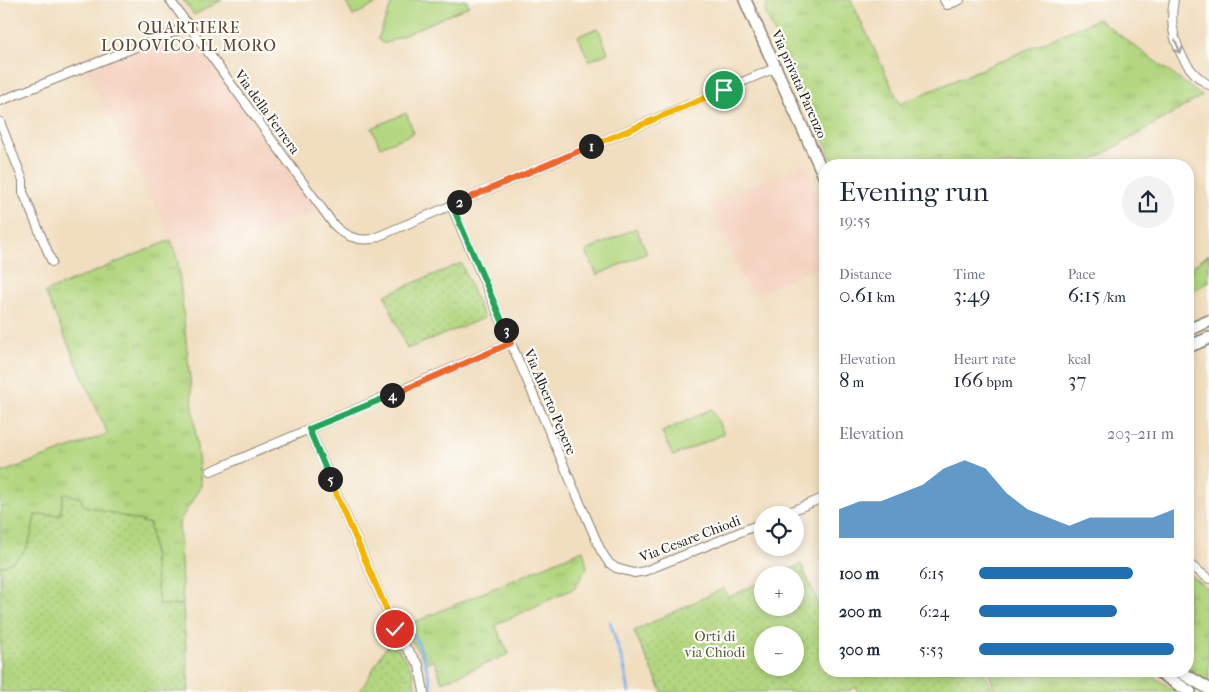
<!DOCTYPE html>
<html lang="en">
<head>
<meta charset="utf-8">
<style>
	body { margin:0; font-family:"IM FELL French Canon",serif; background:#f2f2f3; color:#1f2937; height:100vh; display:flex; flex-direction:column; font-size:19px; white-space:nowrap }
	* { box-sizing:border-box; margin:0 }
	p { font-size:16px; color:#747a83 }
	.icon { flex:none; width:28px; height:28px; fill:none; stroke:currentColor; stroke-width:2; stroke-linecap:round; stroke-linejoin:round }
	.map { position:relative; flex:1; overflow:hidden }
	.details { position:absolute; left:819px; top:159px; width:375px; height:518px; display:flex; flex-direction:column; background:#fff; border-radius:20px; box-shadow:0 2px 8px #0003 }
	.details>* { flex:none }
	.controls { position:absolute; left:754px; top:506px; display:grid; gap:10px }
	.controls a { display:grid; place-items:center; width:50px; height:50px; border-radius:50%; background:#fff; box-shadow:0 2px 8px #0003; font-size:25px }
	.pin { position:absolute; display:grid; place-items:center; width:42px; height:42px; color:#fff; margin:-21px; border:2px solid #fff; border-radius:50%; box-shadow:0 1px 5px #0007 }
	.km { position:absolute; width:25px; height:25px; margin:-12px; border-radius:50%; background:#222; color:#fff; font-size:14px; line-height:25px; text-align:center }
	.round { display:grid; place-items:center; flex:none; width:52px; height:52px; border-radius:26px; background:#f2f2f3 }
	.headline { display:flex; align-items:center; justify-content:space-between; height:85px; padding:0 20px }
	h1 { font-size:28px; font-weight:600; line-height:38px }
	.figures { display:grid; grid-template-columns:repeat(3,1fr); gap:8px; height:85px; padding:5px 20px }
	.figures div { display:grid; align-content:center }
	.figures b { font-size:21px; font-weight:600 }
	.figures small { font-size:14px; font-weight:400 }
	.figures p { font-size:14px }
	.chart { height:140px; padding:10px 20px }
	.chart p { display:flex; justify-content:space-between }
	.chart svg { width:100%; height:90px; margin-top:5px; fill:#1f6fb2; opacity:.7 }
	ul { padding:0 20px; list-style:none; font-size:16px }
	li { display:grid; grid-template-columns:80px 60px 1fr; align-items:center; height:38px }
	li i { height:12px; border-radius:6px; background:#1f6fb2 }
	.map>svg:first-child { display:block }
	.built { fill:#f5d3c1 }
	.grass { fill:url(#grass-tufts); stroke:#677a4e }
	.garden { fill:url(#garden-dots); stroke:#677a4e; fill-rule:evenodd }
	.pitch { fill:#b2d780; stroke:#677a4e }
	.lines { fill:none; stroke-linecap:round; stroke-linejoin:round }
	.stream { stroke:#7ab0e9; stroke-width:3 }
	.street-casing { stroke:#867d6e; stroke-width:10 }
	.secondary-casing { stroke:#867d6e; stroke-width:14 }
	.street { stroke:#fff; stroke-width:8 }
	.secondary { stroke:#fff; stroke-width:11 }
	.oneway { stroke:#999 }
	.split-1-casing { stroke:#fff; stroke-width:10 }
	.split-2-casing { stroke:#fff; stroke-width:10 }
	.split-3-casing { stroke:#fff; stroke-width:10 }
	.split-4-casing { stroke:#fff; stroke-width:10 }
	.split-5-casing { stroke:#fff; stroke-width:10 }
	.split-6-casing { stroke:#fff; stroke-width:10 }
	.split-1 { stroke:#f5b400; stroke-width:6 }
	.split-2 { stroke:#f0652b; stroke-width:6 }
	.split-3 { stroke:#22a559; stroke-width:6 }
	.split-4 { stroke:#f0652b; stroke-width:6 }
	.split-5 { stroke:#22a559; stroke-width:6 }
	.split-6 { stroke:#f5b400; stroke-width:6 }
	.labels { text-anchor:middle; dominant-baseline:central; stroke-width:4.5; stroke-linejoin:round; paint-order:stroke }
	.street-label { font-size:14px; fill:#1c1c1c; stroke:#fdfcf7 }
	.park-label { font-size:14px; fill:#505d3f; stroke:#fdfcf7 }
	.quarter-label { font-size:16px; letter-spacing:1px; fill:#5b4737; stroke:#fdfcf7 }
</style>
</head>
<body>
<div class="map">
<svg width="1209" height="692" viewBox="0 0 1209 692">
	<defs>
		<pattern id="grass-tufts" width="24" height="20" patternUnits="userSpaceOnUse" patternTransform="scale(1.25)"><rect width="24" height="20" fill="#b2d780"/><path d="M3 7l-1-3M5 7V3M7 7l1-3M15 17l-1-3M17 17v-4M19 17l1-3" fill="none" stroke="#98b86e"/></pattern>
		<pattern id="garden-dots" width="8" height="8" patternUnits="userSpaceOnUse" patternTransform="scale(1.25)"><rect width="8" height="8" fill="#b2d780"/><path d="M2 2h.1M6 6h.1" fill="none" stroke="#98b86e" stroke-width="1.8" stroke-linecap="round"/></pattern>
	</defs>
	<rect width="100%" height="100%" fill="#fdfcf7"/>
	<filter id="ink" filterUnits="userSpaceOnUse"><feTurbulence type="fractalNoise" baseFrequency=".02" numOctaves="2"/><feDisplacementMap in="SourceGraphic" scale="10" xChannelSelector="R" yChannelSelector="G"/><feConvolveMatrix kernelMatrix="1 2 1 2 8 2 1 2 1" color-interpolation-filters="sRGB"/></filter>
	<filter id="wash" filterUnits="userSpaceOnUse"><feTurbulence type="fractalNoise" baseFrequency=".0096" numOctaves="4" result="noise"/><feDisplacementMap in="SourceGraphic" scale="20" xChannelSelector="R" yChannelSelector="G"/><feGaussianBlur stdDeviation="1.12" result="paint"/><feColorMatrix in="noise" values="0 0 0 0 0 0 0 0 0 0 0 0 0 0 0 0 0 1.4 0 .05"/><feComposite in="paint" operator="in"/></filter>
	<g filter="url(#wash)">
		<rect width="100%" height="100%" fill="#f1debf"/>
		<g class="built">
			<path d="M186,29L320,212L178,262L164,222L86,70Z"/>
			<path d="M804,164L825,210V264L751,297L710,204Z"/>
		</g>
		<g class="grass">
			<path d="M183,0H222L194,15Z"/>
			<path d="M776,0H851L900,104L1098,19L1202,96L1085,165H835L765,12L767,4Z"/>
			<path d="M171,240L178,262L201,486L179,522L183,605H159L150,524L82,505L64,493L60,515H35C31,541 28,558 0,567V473L108,434L45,292Z"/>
			<path d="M1209,254V283L1188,292V270Z"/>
			<path d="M583,550L587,567L575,588L495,625L509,654L442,682L434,660L426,663L403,627Z"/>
			<path d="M1188,574L1209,589V682L1188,669Z"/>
			<path d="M988,670H1143L1177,692H995Z"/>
		</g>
		<g class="garden">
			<path d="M461,263L484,318L407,349L385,295Z"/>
			<path d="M64,493L81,498L83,505L150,524L159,605H183L189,692H0V567C28,558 31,541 35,515H60Z"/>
			<path d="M801,564L825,618V670H983L993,692H858L856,687L846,692H662L634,631L724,588L728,597L762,582V608H795V575H778ZM762,635H795V668H762Z"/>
			<path d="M392,641L412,669L416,692H360L384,650Z"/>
		</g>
		<g class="pitch">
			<path d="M345,0H383L353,16Z"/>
			<path d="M393,0H466L469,6L384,44L378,39Z"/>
			<path d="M598,28L608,53L589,61L578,36Z"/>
			<path d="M406,113L414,133L380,147L372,128Z"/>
			<path d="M636,228L647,253L597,275L586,251Z"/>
			<path d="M712,409L724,434L673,456L662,432Z"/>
		</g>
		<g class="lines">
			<g class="stream">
				<path d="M610,622L624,666L629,692"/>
				<path d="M407,626L415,637"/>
				<path d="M416,638L423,655L433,692"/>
			</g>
		</g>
	</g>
	<g filter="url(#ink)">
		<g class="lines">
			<defs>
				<g id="street">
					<path d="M170,0L334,225C345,236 356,241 372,239L775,68"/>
					<path d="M944,0L947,5L960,0"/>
					<path d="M1174,0C1167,32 1181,68 1209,85"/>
					<path d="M0,101L189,26"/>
					<path d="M0,122L23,180V192L52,262"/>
					<path d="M451,205L601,551L609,563L616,568L634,573L645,571L762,523"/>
					<path d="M309,429L398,637L419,665L424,692"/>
					<path d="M211,471L511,343"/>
					<path d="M782,515L825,497"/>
					<path d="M1189,564L1209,579"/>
				</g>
				<g id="secondary">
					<path d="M745,0L825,178"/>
					<path d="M1188,330L1209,321"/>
					<path d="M1188,347L1209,338"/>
					<path d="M1156,670L1190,692"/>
					<path d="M1177,670L1209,689"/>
				</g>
			</defs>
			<use href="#street" class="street-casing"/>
			<use href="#secondary" class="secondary-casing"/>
			<use href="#street" class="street"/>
			<use href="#secondary" class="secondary"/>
		</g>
		<defs><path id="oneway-shaft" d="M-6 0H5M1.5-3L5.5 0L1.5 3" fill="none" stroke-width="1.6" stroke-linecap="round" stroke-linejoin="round" transform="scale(1.25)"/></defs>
		<use class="oneway" href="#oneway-shaft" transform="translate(1178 47) rotate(67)"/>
	</g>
	<g class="lines" filter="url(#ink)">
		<defs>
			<path id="split-1" d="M591,146L724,90"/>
			<path id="split-2" d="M459,202L591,146"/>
			<path id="split-3" d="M459,202L452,205L506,330"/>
			<path id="split-4" d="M392,395L511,343L506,330"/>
			<path id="split-5" d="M330,479L309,429L392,395"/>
			<path id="split-6" d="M330,479L395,629"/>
		</defs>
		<use href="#split-1" class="split-1-casing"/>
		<use href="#split-2" class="split-2-casing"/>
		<use href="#split-3" class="split-3-casing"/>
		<use href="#split-4" class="split-4-casing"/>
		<use href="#split-5" class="split-5-casing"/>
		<use href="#split-6" class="split-6-casing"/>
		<use href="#split-1" class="split-1"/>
		<use href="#split-2" class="split-2"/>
		<use href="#split-3" class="split-3"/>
		<use href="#split-4" class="split-4"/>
		<use href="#split-5" class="split-5"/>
		<use href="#split-6" class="split-6"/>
	</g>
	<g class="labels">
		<g class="street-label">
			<text transform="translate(799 84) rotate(66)">Via privata Parenzo</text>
			<text transform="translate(267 112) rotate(54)">Via della Ferrera</text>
			<text transform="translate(550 402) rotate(67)">Via Alberto Pepere</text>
			<text transform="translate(690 539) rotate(-21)">Via Cesare Chiodi</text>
		</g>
		<g class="park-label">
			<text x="715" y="636">Orti di<tspan x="715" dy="16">via Chiodi</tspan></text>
		</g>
		<g class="quarter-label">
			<text x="189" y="27">QUARTIERE<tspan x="189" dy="18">LODOVICO IL MORO</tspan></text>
		</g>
	</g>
</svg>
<div class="controls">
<a><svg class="icon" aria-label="locate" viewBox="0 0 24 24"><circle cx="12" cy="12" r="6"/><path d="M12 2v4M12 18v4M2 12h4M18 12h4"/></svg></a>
<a>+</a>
<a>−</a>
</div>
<div class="pin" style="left:724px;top:90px;background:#1e9e55"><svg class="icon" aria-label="arrive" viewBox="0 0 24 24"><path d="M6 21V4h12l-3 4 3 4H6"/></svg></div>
<div class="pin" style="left:395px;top:629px;background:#d93025"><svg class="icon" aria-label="check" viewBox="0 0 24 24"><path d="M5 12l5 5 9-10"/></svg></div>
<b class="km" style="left:591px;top:146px">1</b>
<b class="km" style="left:459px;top:202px">2</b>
<b class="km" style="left:506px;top:330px">3</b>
<b class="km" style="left:392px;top:395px">4</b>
<b class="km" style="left:330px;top:479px">5</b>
<section class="details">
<div class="headline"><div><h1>Evening run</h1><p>19:55</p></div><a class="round"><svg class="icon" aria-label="share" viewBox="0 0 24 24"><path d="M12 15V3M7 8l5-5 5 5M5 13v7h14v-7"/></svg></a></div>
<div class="figures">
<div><p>Distance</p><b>0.61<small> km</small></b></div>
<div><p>Time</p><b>3:49</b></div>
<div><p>Pace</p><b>6:15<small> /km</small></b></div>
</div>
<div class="figures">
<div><p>Elevation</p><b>8<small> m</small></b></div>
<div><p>Heart rate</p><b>166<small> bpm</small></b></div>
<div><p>kcal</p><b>37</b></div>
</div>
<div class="chart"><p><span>Elevation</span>203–211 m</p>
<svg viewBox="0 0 160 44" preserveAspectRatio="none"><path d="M0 44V30L10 26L20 26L30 22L40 18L50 10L60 6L70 10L80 22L90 30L100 34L110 38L120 34L130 34L140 34L150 34L160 30V44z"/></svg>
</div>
<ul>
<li><b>100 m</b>6:15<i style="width:79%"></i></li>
<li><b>200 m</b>6:24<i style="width:71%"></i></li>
<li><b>300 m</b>5:53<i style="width:100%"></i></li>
</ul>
</section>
</div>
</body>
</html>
